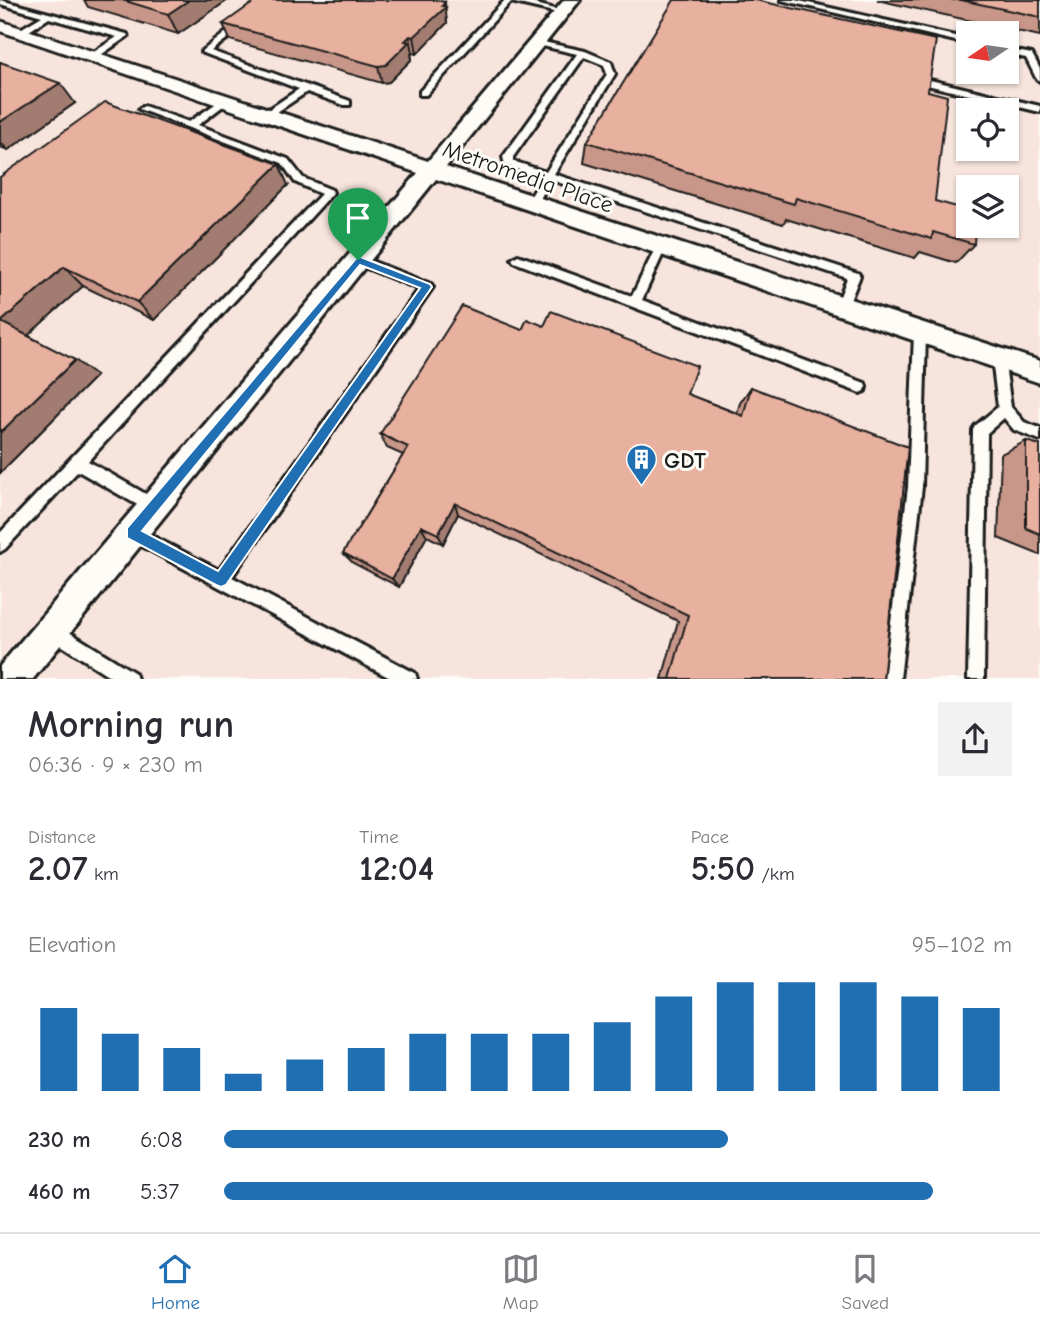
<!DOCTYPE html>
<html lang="en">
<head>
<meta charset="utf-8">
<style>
	body { margin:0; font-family:"Comic Neue",sans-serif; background:#f2f2f3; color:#2b2b33; height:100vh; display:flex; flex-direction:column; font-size:26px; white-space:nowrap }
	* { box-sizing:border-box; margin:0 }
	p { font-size:23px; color:#7c7c81 }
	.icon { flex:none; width:38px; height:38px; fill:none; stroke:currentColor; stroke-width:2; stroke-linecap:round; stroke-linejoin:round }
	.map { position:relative; height:679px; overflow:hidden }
	.sheet { display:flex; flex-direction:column; background:#fff; flex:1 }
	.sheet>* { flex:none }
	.needle { width:46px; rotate:257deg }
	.buttons { position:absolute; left:956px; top:21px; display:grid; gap:14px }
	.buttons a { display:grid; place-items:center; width:63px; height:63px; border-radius:0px; background:#fff; box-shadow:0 2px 5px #0004; font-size:35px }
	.pin { position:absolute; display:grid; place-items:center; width:60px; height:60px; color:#fff; margin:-72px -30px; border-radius:50% 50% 50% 0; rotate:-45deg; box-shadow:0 0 7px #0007 }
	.pin .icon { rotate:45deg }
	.round { display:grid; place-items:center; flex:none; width:74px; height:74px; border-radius:0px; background:#f2f2f3 }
	.summary { display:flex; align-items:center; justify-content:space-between; height:119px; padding:0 28px }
	h1 { font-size:38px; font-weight:700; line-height:52px }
	.figures { display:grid; grid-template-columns:repeat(3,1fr); gap:10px; height:119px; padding:7px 28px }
	.figures div { display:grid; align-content:center }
	.figures b { font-size:35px; font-weight:700 }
	.figures small { font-size:19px; font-weight:400 }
	.figures p { font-size:19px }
	.chart { height:196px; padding:14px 28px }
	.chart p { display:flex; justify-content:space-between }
	.chart svg { width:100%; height:126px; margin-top:7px; stroke:#1f6fb2; stroke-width:6 }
	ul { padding:0 28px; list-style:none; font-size:23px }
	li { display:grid; grid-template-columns:112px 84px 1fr; align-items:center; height:52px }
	li i { height:18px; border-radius:9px; background:#1f6fb2 }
	.tab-bar { display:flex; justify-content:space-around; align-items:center; height:98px; border-top:2px solid #e1e1e2; background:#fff; font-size:19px; color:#7c7c81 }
	.tab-bar a { display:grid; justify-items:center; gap:4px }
	.tab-bar .on { color:#1f6fb2 }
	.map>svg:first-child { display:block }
	.built { fill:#f7e5dd; fill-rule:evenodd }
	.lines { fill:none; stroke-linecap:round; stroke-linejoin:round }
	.lane-casing { stroke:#1c1c1c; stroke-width:6 }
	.street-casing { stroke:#1c1c1c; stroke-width:6 }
	.lane { fill:#fdfcf7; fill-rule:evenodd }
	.street { fill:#fdfcf7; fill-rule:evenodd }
	.wall { fill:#c89789; stroke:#1c1c1c; stroke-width:2 }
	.shaded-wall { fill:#a27b6f; stroke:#1c1c1c; stroke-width:2 }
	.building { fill:#e8b09f; stroke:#1c1c1c; stroke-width:2 }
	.route { fill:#1f6fb2; stroke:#fff; stroke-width:2; fill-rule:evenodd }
	.labels { text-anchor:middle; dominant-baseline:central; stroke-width:6; stroke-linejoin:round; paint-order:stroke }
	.street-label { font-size:23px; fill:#1c1c1c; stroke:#fdfcf7 }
	.poi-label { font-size:23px; font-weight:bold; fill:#1c1c1c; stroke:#fdfcf7; text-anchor:start }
</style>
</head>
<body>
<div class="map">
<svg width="1040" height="679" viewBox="0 0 1040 679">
	<rect width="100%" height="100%" fill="#fdfcf7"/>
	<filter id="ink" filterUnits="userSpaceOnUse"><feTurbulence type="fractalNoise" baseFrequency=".0143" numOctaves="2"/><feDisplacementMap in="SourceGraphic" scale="14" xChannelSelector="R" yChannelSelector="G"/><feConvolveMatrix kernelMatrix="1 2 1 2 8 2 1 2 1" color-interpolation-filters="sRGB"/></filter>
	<g filter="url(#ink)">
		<path class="built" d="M0,0H1040V679H0ZM968,33H1006V72H968ZM968,110H1006V149H968ZM968,187H1006V226H968Z"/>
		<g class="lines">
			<defs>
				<g id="lane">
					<path d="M0,0L127,34L128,36L95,59H89V55L117,37L49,18L23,35H17V31L42,16L0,4Z"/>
					<path d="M505,0H521L566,12L562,14L511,2L426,95H420V91Z"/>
					<path d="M781,0H795L968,39V44Z"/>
					<path d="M238,23L245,25L211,51L350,101V105H344L307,92L271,116H265V112L299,89L201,52Z"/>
					<path d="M534,40L585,51L611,62L615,74L554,174L858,273L860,276L846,310H838L836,307L847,278L551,180L535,207H527L526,204L542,178L505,165L503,157L577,54L534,44ZM584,57L604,65L607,74L546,172L513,161V157Z"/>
					<path d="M1006,49L1032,54L1040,69V81L1036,78L1026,58L1006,54Z"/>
					<path d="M930,80L1040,106V112L927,85L926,83Z"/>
					<path d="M224,98L227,99V103L198,125L288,159L303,178L332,190L333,193L88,461L158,501L160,506L158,511L153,513L148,511L78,471L5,549L0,552V533L321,194L295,182L282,163L139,109L144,106L147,107L189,122Z"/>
					<path d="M661,243L666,247L642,300L865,383L866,387L865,391L860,393L855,391L514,262L512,259L518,255L632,296L656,247Z"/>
					<path d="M358,256L431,284L433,287L232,577L415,673L417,679H392L127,538L125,533L127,528L132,526L219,570L419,289L354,263L352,260L354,257Z"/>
					<path d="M920,328L924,329L926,333L922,487L900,679H884L908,487L914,333L916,329Z"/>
					<path d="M998,353L1002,354L1004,358L1011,407L1024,422L1040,428V440L1014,430L1004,418L987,433L984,679H968L973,430L975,426L998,407L992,358L994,354Z"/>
					<path d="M53,622L135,673L137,679H114L47,636L45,630L47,624Z"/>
				</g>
				<path id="street" d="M564,0H580L446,167L1040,361V383L436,179L33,679H0V666L418,173L0,31V21L428,161Z"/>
			</defs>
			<use href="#lane" class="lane-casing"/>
			<use href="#street" class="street-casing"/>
			<use href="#lane" class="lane"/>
			<use href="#street" class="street"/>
		</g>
		<g class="wall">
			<path d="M84,0H228L178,34L88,7Z"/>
			<path d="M877,0H1040V36Z"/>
			<path d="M447,19V23L417,54L413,53L411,54L412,59L389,82L382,83L230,40L223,24Z"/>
			<path d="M0,62L75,103L8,150L0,147Z"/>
			<path d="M928,91L935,201L974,244L956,263L920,252L915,258L786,219L783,224L584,163L587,142Z"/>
			<path d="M0,177L288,185L154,320L83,286L28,335L96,376L0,473Z"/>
			<path d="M751,387L883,679H662L678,621L458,514L443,544L427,536L399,587L353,563L343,553L403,455L387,448L380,434L687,394L737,413L740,403Z"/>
			<path d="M1026,441L1040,445V555L998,538L1001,454Z"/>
		</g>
		<g class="shaded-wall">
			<path d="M189,0H228L178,34L168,14Z"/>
			<path d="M445,2L447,23L417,54L414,37Z"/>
			<path d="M410,36L413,53L411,54L412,59L389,82L382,83L378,66Z"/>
			<path d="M60,83L75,103L8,150L0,142V122Z"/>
			<path d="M279,164L288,185L154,320L137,302Z"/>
			<path d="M64,267L83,286L24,339L1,322Z"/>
			<path d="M75,360L96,376L0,473V433Z"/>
			<path d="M455,503L458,514L443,544L438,534Z"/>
			<path d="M421,526L427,536L399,587L392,579Z"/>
		</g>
		<g class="building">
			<path d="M122,0H189L168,14Z"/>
			<path d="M257,0H436L445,2L442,6L446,7L414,37L410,36L405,41L409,42L386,65L378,66L223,24Z"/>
			<path d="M674,0H755L936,40L928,91L947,96L935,201L968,210V226H975L974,244L933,232L932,239L796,198L794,204L587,142Z"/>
			<path d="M961,0H1040V17Z"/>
			<path d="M0,62L60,83L0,122Z"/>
			<path d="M105,102L279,164L137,302L64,267L1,322L75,360L0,433V177Z"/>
			<path d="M462,306L522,330L527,319L544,326L551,311L697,366L687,394L743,416L751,387L908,447L883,679H670L688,615L455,503L438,534L421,526L392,579L343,553L408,447L380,434Z"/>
			<path d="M1026,441L1040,445V534L1026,528Z"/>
		</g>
	</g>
	<path class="route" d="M358,256L430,284L432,287L226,585L221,587L216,585L127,538V528ZM360,265L420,288L218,571L142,531Z"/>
	<defs>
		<symbol id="building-pin" viewBox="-11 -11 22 30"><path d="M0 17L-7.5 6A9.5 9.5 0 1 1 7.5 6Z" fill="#1f6fb2" stroke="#fdfcf7"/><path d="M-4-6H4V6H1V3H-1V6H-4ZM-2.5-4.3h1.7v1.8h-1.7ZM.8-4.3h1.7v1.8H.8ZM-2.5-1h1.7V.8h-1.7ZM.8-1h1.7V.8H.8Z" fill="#fff"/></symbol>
	</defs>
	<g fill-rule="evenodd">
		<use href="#building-pin" x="624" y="442" width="35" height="47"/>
	</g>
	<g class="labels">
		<g class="street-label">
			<text transform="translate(528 177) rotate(19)">Metromedia Place</text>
		</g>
		<g class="poi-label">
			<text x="664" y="460">GDT</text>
		</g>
	</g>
</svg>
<div class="buttons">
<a><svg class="needle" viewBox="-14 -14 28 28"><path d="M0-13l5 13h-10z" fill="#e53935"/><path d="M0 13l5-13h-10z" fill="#7c7c81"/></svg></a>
<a><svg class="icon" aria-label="locate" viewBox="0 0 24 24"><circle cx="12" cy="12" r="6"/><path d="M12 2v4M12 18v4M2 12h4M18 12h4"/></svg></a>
<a><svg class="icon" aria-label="layers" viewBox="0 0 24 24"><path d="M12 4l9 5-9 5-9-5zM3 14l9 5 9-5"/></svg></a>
</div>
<div class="pin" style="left:358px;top:260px;background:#1e9e55"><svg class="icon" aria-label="arrive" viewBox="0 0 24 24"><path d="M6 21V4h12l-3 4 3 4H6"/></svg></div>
</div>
<section class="sheet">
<div class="summary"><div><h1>Morning run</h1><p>06:36 · 9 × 230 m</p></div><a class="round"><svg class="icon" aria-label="share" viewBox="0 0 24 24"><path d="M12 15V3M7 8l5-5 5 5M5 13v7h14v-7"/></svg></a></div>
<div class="figures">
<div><p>Distance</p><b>2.07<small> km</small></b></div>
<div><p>Time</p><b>12:04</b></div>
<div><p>Pace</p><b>5:50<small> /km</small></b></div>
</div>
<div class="chart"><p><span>Elevation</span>95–102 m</p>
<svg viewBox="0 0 160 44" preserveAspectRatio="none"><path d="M5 44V15M15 44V24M25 44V29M35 44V38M45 44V33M55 44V29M65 44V24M75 44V24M85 44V24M95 44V20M105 44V11M115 44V6M125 44V6M135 44V6M145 44V11M155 44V15"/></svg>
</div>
<ul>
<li><b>230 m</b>6:08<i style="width:64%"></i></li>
<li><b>460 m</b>5:37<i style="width:90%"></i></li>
</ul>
</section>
<nav class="tab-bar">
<a class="on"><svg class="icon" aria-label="home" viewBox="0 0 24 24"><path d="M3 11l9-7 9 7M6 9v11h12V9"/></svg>Home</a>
<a><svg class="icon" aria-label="map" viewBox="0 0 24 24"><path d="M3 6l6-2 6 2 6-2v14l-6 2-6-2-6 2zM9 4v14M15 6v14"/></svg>Map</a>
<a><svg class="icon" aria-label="saved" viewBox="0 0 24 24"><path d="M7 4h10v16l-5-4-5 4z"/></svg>Saved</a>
</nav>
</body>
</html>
